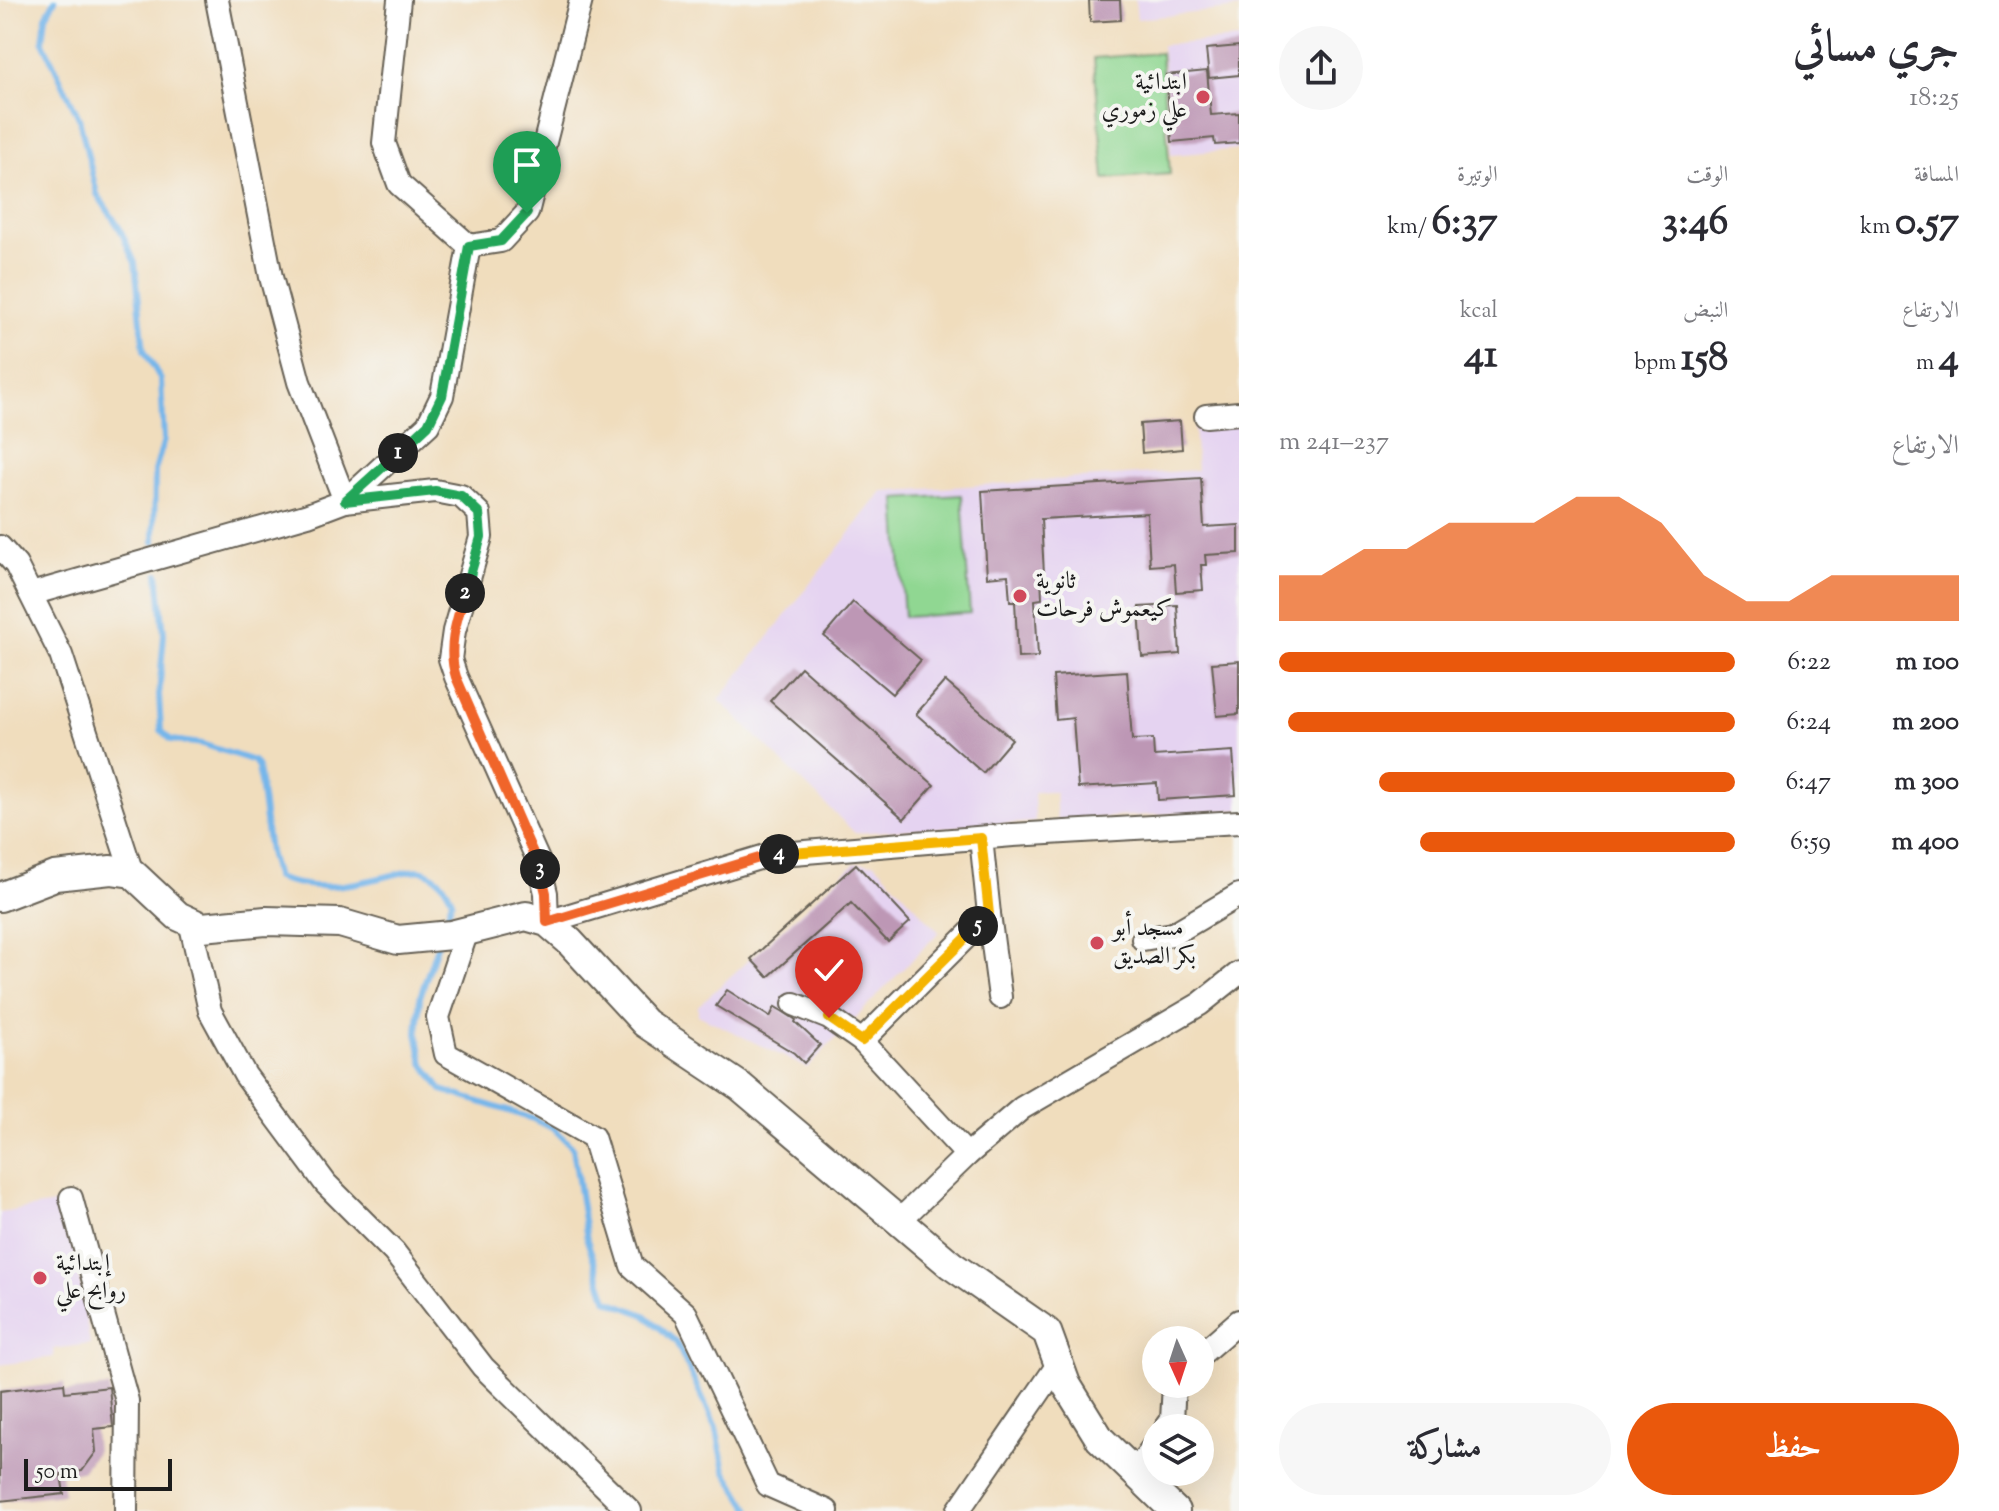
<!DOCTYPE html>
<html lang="ar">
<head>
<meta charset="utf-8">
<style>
	body { margin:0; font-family:"Sorts Mill Goudy",Amiri,serif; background:#f7f7f7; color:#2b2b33; direction:rtl; height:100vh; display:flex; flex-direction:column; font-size:30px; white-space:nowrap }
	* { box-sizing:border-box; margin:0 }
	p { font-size:26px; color:#7c7c81 }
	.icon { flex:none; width:44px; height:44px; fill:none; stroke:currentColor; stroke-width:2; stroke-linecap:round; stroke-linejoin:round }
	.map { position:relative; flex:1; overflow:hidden; direction:ltr }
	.panel { display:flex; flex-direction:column; background:#fff; width:760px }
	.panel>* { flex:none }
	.needle { width:52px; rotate:177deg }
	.tools { position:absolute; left:1142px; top:1326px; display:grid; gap:16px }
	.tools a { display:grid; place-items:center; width:72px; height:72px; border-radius:50%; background:#fff; box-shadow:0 8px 32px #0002; font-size:40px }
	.scale { position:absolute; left:24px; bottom:20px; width:148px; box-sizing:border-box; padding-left:8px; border:4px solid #1c1c1c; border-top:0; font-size:22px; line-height:28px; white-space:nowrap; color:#1c1c1c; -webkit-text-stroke:6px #f6f6f2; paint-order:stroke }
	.pin { position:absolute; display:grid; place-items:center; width:68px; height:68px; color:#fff; margin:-82px -34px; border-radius:50% 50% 50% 0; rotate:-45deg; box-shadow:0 0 8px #0007 }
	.pin .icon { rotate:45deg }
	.km { position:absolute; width:40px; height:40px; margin:-20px; border-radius:50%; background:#222; color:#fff; font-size:22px; line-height:40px; text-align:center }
	.round { display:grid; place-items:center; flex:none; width:84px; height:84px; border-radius:42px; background:#f7f7f7 }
	.headline { display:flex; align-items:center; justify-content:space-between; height:136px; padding:0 40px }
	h1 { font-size:44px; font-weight:700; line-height:60px }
	.stats { display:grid; grid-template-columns:repeat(3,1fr); gap:12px; height:136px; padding:8px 40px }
	.stats div { display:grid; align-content:center }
	.stats b { font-size:40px; font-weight:700 }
	.stats small { font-size:22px; font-weight:400 }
	.stats p { font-size:22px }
	.chart { height:224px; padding:16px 40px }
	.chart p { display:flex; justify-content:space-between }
	.chart svg { width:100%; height:144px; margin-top:8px; fill:#ea580c; opacity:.7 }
	.cta { display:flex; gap:16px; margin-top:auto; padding:16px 40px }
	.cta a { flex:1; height:92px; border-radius:48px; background:#ea580c; color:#fff; font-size:32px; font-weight:700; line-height:92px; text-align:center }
	.cta a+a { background:#f7f7f7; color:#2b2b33 }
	ul { padding:0 40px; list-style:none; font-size:26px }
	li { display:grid; grid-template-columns:128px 96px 1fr; align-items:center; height:60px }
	li i { height:20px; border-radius:10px; background:#ea580c }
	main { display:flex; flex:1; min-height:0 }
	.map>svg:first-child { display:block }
	.built { fill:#e5d3f1 }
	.green { fill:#90d792; stroke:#567a57; stroke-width:2 }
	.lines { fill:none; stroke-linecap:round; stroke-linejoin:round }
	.stream { stroke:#76b6ea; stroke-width:6 }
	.building { fill:#bd97b5 }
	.minor-casing { stroke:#666054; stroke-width:26 }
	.major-casing { stroke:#666054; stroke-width:32 }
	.minor { stroke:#fff; stroke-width:22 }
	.major { stroke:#fff; stroke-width:28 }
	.split-1-casing { stroke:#fff; stroke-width:16 }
	.split-2-casing { stroke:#fff; stroke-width:16 }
	.split-3-casing { stroke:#fff; stroke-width:16 }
	.split-4-casing { stroke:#fff; stroke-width:16 }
	.split-5-casing { stroke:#fff; stroke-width:16 }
	.split-6-casing { stroke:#fff; stroke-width:16 }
	.split-1 { stroke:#22a559; stroke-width:10 }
	.split-2 { stroke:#22a559; stroke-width:10 }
	.split-3 { stroke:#f0652b; stroke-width:10 }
	.split-4 { stroke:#f0652b; stroke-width:10 }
	.split-5 { stroke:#f5b400; stroke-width:10 }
	.split-6 { stroke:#f5b400; stroke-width:10 }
	.poi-dot { fill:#d1495b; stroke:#f6f6f2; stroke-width:3 }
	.labels { text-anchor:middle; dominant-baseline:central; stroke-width:8; stroke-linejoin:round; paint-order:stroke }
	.poi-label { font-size:24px; fill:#1c1c1c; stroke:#f6f6f2; text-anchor:start }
</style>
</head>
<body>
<main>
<section class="panel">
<div class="headline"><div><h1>جري مسائي</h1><p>18:25</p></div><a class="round"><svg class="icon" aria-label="share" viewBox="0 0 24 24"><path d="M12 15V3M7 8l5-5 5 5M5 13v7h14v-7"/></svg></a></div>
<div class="stats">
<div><p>المسافة</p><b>0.57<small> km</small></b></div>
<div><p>الوقت</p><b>3:46</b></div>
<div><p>الوتيرة</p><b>6:37<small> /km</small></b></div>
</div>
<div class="stats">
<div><p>الارتفاع</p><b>4<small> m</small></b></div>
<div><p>النبض</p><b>158<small> bpm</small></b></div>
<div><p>kcal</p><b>41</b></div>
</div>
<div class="chart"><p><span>الارتفاع</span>237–241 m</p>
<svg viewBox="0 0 160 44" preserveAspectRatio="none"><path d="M0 44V30L10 30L20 22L30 22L40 14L50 14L60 14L70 6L80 6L90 14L100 30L110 38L120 38L130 30L140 30L150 30L160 30V44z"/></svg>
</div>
<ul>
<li><b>100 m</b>6:22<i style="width:100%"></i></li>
<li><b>200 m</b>6:24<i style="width:98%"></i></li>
<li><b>300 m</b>6:47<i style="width:78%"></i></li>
<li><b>400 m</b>6:59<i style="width:69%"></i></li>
</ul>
<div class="cta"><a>حفظ</a><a>مشاركة</a></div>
</section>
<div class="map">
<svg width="1239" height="1511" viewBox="0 0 1239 1511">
	<rect width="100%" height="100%" fill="#f6f6f2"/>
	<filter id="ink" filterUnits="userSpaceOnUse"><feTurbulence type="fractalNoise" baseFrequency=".0125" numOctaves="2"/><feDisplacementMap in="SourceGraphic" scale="16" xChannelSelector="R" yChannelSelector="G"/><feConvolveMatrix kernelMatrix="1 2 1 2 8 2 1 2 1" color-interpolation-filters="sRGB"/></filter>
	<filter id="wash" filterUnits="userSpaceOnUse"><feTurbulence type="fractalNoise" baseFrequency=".006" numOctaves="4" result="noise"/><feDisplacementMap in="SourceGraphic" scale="32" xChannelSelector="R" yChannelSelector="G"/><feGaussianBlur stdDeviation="1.8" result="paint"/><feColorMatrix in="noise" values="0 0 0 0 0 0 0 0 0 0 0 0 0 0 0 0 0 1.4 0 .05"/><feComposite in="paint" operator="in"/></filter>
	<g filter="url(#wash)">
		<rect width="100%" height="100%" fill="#f0ddbd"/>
		<g class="built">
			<path d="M1135,0H1239V8L1137,19Z"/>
			<path d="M1239,39V149L1171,155L1162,45Z"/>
			<path d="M1239,423V810L1057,820L1055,792H1034L1035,822L855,833L719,700L882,492L1197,470L1194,426Z"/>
			<path d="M855,863H875L939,932L807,1068L698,1015V1006Z"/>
			<path d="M67,1202L90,1344L53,1349L54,1357L0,1365V1213Z"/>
		</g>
		<g class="green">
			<path d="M1161,53L1170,174L1104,179L1094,58Z"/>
			<path d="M962,495L970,613L904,617L896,499Z"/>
		</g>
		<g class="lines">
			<g class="stream">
				<path d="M55,0L46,16L43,42L79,118L97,194L120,229L135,263L144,350L161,380L164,440L155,471L154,542"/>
				<path d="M158,574L164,634L159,695L161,730L171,740L202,744L254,761L258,767L269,852L276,878C314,891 342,887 380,878C392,876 412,868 423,871C440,877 446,886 452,900L443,929"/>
				<path d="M438,943L420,997L417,1033L423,1063L442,1090L533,1119L554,1129L573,1148L587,1240L607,1300L645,1315L676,1342L716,1427L725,1470L751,1511"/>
			</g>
		</g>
		<g id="blocks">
			<g class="building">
				<path d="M1089,0H1120L1121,20L1090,22Z"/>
				<path d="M1239,46V75L1209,78L1206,49Z"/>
				<path d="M1207,71L1211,115L1239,113V143L1215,145L1214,138L1172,142L1166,75Z"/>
				<path d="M1180,421L1182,449L1142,453L1140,424Z"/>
				<path d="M1201,478L1204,527L1239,525V553L1205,555L1206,565H1201L1203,590L1176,592L1174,564L1150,566L1147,513L1041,519L1044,574L1041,575L1042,599L1035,600L1038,657L1018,658L1015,601H1010L1008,575L987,577L982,491Z"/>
				<path d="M853,602L921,660L892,694L824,636Z"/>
				<path d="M1177,605L1180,654L1142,657L1139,607Z"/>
				<path d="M1239,661V714L1217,716L1212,663Z"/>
				<path d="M801,667L934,785L904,819L770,701Z"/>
				<path d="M1127,671L1132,740L1153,739L1154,756L1233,751L1236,795L1158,800L1157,783L1078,788L1073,718L1056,720L1053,676Z"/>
				<path d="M945,681L1012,739L983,773L916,714Z"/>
				<path d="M856,864L910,922L888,942L851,903L768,977L751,959Z"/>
				<path d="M727,990L770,1017L775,1007L782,1011L796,1020L795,1022L820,1045L804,1063L794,1053L716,1006Z"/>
				<path d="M64,1383L65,1392L109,1387L113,1427L94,1429L96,1452L82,1471L61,1474L64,1494L0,1501V1391Z"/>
			</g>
		</g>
	</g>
	<g filter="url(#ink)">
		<use href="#blocks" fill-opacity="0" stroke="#666054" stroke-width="2"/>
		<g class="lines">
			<defs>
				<g id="minor">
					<path d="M217,0L271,277L299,382L345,501"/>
					<path d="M399,0L384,143L399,184L469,246"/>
					<path d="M469,246L501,241L527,213L581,0"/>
					<path d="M1206,416L1239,413"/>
					<path d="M345,501L428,425L442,396L469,246"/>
					<path d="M0,547L16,565L61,655L132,873"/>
					<path d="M31,594L308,515L345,501L435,491L461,496L479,513L481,537L454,631L450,659L456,677L538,860L546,893L547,922L769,855L1013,835L1239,822"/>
					<path d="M989,914L1000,997"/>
					<path d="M190,921L210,1011L245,1075L326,1184L394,1252L483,1367L630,1511"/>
					<path d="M467,931L438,1017L446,1054L593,1137L632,1266L686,1314L768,1485L827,1511"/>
					<path d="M1143,939L1173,934L1239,895"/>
					<path d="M794,1004L829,1018L862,1041"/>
					<path d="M967,1155L862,1041L989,914L981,838"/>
					<path d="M71,1198L127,1401L126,1511"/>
					<path d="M899,1221L967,1155L1022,1108L1200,1004L1239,973"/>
					<path d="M1200,1355L1239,1321"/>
					<path d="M1166,1428L1172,1420L1174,1384"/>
					<path d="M1134,1473L1156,1443"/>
					<path d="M958,1511L1059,1363"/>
				</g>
				<path id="major" d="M0,897L55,876L111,870L132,873L178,916L202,927L266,921L340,923L398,940L451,935L526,916L547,922L569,941L645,1023L741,1087L951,1265L1047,1332L1066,1384L1100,1439L1175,1511"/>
			</defs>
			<use href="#minor" class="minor-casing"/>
			<use href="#major" class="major-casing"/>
			<use href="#minor" class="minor"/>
			<use href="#major" class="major"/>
		</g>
	</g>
	<g class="lines" filter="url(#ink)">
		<defs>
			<path id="split-1" d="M398,453L428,425L442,396L469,246L501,241L527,213"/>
			<path id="split-2" d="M398,453L345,501L435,491L461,496L479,513L481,537L465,593"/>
			<path id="split-3" d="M465,593C456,622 447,648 456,677L540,869"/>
			<path id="split-4" d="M540,869L546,893L547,922L769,855L779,854"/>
			<path id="split-5" d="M779,854L981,838L989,914L978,926"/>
			<path id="split-6" d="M829,1018L862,1041L978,926"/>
		</defs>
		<use href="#split-1" class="split-1-casing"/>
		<use href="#split-2" class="split-2-casing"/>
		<use href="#split-3" class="split-3-casing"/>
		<use href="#split-4" class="split-4-casing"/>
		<use href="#split-5" class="split-5-casing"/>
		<use href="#split-6" class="split-6-casing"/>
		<use href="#split-1" class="split-1"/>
		<use href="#split-2" class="split-2"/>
		<use href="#split-3" class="split-3"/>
		<use href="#split-4" class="split-4"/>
		<use href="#split-5" class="split-5"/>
		<use href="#split-6" class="split-6"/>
	</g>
	<g class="poi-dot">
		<circle cx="1203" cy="97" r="8"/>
		<circle cx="1020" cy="596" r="8"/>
		<circle cx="1097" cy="943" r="8"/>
		<circle cx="40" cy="1278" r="8"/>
	</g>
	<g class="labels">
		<g class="poi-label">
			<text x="1187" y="83" text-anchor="end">ابتدائية<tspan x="1187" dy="28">علي زموري</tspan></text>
			<text x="1036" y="582">ثانوية<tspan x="1036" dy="28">كيعموش فرحات</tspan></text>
			<text x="1113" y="929">مسجد أبو<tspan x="1113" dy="28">بكر الصديق</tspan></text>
			<text x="56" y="1264">إبتدائية<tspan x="56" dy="28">روابح علي</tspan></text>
		</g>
	</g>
</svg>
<div class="tools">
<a><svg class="needle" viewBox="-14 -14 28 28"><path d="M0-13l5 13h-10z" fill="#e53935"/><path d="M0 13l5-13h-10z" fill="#7c7c81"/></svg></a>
<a><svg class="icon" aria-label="layers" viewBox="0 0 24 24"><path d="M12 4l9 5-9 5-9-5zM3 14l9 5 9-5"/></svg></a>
</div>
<div class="scale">50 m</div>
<div class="pin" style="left:527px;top:213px;background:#1e9e55"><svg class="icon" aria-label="arrive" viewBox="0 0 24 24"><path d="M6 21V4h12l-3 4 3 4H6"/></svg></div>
<div class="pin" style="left:829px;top:1018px;background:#d93025"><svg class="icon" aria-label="check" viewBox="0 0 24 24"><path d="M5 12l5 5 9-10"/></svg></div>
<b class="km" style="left:398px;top:453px">1</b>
<b class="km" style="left:465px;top:593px">2</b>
<b class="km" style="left:540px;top:869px">3</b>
<b class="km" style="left:779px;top:854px">4</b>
<b class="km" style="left:978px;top:926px">5</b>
</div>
</main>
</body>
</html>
